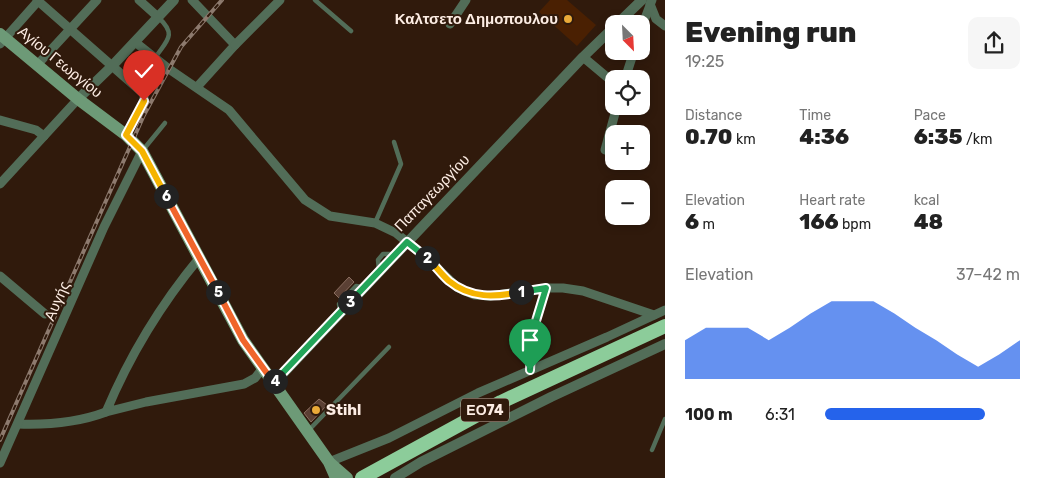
<!DOCTYPE html>
<html lang="en">
<head>
<meta charset="utf-8">
<style>
	body { margin:0; font-family:Rubik,sans-serif; background:#f6f6f6; color:#222; height:100vh; display:flex; flex-direction:column; font-size:19px; white-space:nowrap }
	* { box-sizing:border-box; margin:0 }
	p { font-size:16px; color:#767676 }
	.icon { flex:none; width:28px; height:28px; fill:none; stroke:currentColor; stroke-width:2; stroke-linecap:round; stroke-linejoin:round }
	.map { position:relative; flex:1; overflow:hidden }
	.panel { display:flex; flex-direction:column; background:#fff; width:375px }
	.panel>* { flex:none }
	.needle { width:32px; rotate:156deg }
	.buttons { position:absolute; left:605px; top:15px; display:grid; gap:10px }
	.buttons a { display:grid; place-items:center; width:45px; height:45px; border-radius:10px; background:#fff; box-shadow:0 2px 8px #0003; font-size:25px }
	.pin { position:absolute; display:grid; place-items:center; width:42px; height:42px; color:#fff; margin:-51px -21px; border-radius:50% 50% 50% 0; rotate:-45deg; box-shadow:0 0 5px #0007 }
	.pin .icon { rotate:45deg }
	.km { position:absolute; width:25px; height:25px; margin:-12px; border-radius:50%; background:#222; color:#fff; font-size:14px; line-height:25px; text-align:center }
	.round { display:grid; place-items:center; flex:none; width:52px; height:52px; border-radius:10px; background:#f6f6f6 }
	.head { display:flex; align-items:center; justify-content:space-between; height:85px; padding:0 20px }
	h1 { font-size:28px; font-weight:800; line-height:38px }
	.stats { display:grid; grid-template-columns:repeat(3,1fr); gap:8px; height:85px; padding:5px 20px }
	.stats div { display:grid; align-content:center }
	.stats b { font-size:21px; font-weight:800 }
	.stats small { font-size:14px; font-weight:400 }
	.stats p { font-size:14px }
	.chart { height:140px; padding:10px 20px }
	.chart p { display:flex; justify-content:space-between }
	.chart svg { width:100%; height:90px; margin-top:5px; fill:#2563eb; opacity:.7 }
	ul { padding:0 20px; list-style:none; font-size:16px }
	li { display:grid; grid-template-columns:80px 60px 1fr; align-items:center; height:38px }
	li i { height:12px; border-radius:6px; background:#2563eb }
	main { display:flex; flex:1; min-height:0 }
	.map>svg:first-child { display:block }
	.green { fill:#4a2002 }
	.building { fill:#5b4034; stroke:#8a6d5f }
	.lines { fill:none; stroke-linecap:round; stroke-linejoin:round }
	.service { stroke:#526d58; stroke-width:4.5 }
	.minor { stroke:#526d58; stroke-width:9 }
	.tertiary { stroke:#526d58; stroke-width:10 }
	.secondary { stroke:#6d9a77; stroke-width:12 }
	.trunk { stroke:#8ccc9a; stroke-width:14 }
	.rail-casing { stroke:#8d7a6e; stroke-width:4 }
	.rail { stroke:#301a0c; stroke-width:2; stroke-dasharray:5.5; stroke-linecap:butt }
	.split-1-casing { stroke:#fff; stroke-width:10 }
	.split-2-casing { stroke:#fff; stroke-width:10 }
	.split-3-casing { stroke:#fff; stroke-width:10 }
	.split-4-casing { stroke:#fff; stroke-width:10 }
	.split-5-casing { stroke:#fff; stroke-width:10 }
	.split-6-casing { stroke:#fff; stroke-width:10 }
	.split-7-casing { stroke:#fff; stroke-width:10 }
	.split-1 { stroke:#22a559; stroke-width:6 }
	.split-2 { stroke:#f5b400; stroke-width:6 }
	.split-3 { stroke:#22a559; stroke-width:6 }
	.split-4 { stroke:#22a559; stroke-width:6 }
	.split-5 { stroke:#f0652b; stroke-width:6 }
	.split-6 { stroke:#f0652b; stroke-width:6 }
	.split-7 { stroke:#f5b400; stroke-width:6 }
	.poi-dot { fill:#eaaa38; stroke:#301a0c; stroke-width:2 }
	.labels { text-anchor:middle; dominant-baseline:central; stroke-width:4; stroke-linejoin:round; paint-order:stroke }
	.shield { fill:#301a0c; stroke:#c0aea3; stroke-width:1 }
	.shield-label { font-size:14px; font-weight:bold; fill:#fdede4 }
	.poi-label { font-size:15px; font-weight:bold; fill:#fdede4; stroke:#301a0c; text-anchor:end }
	.street-label { font-size:15px; fill:#fdede4; stroke:#301a0c }
</style>
</head>
<body>
<main>
<div class="map">
<svg width="665" height="478" viewBox="0 0 665 478">
	<rect width="100%" height="100%" fill="#301a0c"/>
	<path class="green" d="M550,0H567L596,25L577,46L539,12Z"/>
	<g class="building">
		<path d="M349,277L354,282L339,298L334,293Z"/>
		<path d="M319,399L327,405L311,422L304,413Z"/>
	</g>
	<g class="lines">
		<g class="service">
			<path d="M315,0L351,31"/>
			<path d="M155,58C167,40 177,35 159,18"/>
			<path d="M143,150L165,123"/>
			<path d="M375,223L401,164L394,142"/>
			<path d="M379,270L378,260L383,254H395"/>
			<path d="M340,312L339,304L356,286L363,287"/>
			<path d="M308,431L389,347"/>
			<path d="M652,450L665,419"/>
		</g>
		<g class="minor">
			<path d="M37,0L144,94V101L126,135"/>
			<path d="M139,0L158,17"/>
			<path d="M192,0L235,45L197,87"/>
			<path d="M650,4L656,19L665,26"/>
			<path d="M450,24L466,0"/>
			<path d="M641,29L652,0"/>
			<path d="M135,42L169,69L229,110L305,200L330,216L375,223L396,233L429,260L458,288L474,295L490,296L546,288H563L583,291L654,315"/>
			<path d="M0,44L39,0"/>
			<path d="M235,45L280,0"/>
			<path d="M583,57L614,83"/>
			<path d="M38,64L97,0"/>
			<path d="M625,79L634,51"/>
			<path d="M0,120L36,130L44,136"/>
			<path d="M605,150L617,106"/>
			<path d="M0,184L78,99"/>
			<path d="M200,257C161,304 129,357 106,412L146,402L244,384L255,378L263,368"/>
			<path d="M0,276L45,314"/>
			<path d="M531,370L532,334L546,288"/>
			<path d="M18,424C48,425 77,423 106,412"/>
			<path d="M329,462L389,438L478,393L607,337L665,310"/>
			<path d="M0,463L104,227L142,151"/>
		</g>
		<g class="tertiary">
			<path d="M617,24L642,0"/>
			<path d="M78,99L113,65L174,0"/>
			<path d="M274,383L583,57L614,27"/>
			<path d="M395,478L421,462L551,397L665,344"/>
		</g>
		<g class="secondary">
			<path d="M0,34L78,99L126,135L142,151L243,340L329,462L336,478"/>
			<path d="M331,464L347,478"/>
		</g>
		<path class="trunk" d="M362,478L501,402L665,326"/>
		<defs>
			<path id="rail" d="M0,440L144,115L181,47L222,0"/>
		</defs>
		<use href="#rail" class="rail-casing"/>
		<use href="#rail" class="rail"/>
	</g>
	<g class="lines">
		<defs>
			<path id="split-1" d="M521,292L546,288L532,334L530,370"/>
			<path id="split-2" d="M427,258C435,265 441,274 449,281C471,299 495,297 521,292"/>
			<path id="split-3" d="M350,302L407,242L427,258"/>
			<path id="split-4" d="M275,381L350,302"/>
			<path id="split-5" d="M218,292L243,340L274,383L275,381"/>
			<path id="split-6" d="M166,196L218,292"/>
			<path id="split-7" d="M144,101L126,135L142,151L166,196"/>
		</defs>
		<use href="#split-1" class="split-1-casing"/>
		<use href="#split-2" class="split-2-casing"/>
		<use href="#split-3" class="split-3-casing"/>
		<use href="#split-4" class="split-4-casing"/>
		<use href="#split-5" class="split-5-casing"/>
		<use href="#split-6" class="split-6-casing"/>
		<use href="#split-7" class="split-7-casing"/>
		<use href="#split-1" class="split-1"/>
		<use href="#split-2" class="split-2"/>
		<use href="#split-3" class="split-3"/>
		<use href="#split-4" class="split-4"/>
		<use href="#split-5" class="split-5"/>
		<use href="#split-6" class="split-6"/>
		<use href="#split-7" class="split-7"/>
	</g>
	<g class="poi-dot">
		<circle cx="568" cy="19" r="5"/>
		<circle cx="316" cy="410" r="5"/>
	</g>
	<g class="labels">
		<rect class="shield" x="461" y="398.5" width="48" height="23" rx="4"/>
		<g class="shield-label">
			<text x="485" y="410">ΕΟ74</text>
		</g>
		<g class="poi-label">
			<text x="558" y="19">Καλτσετο Δημοπουλου</text>
			<text x="326" y="410" text-anchor="start">Stihl</text>
		</g>
		<g class="street-label">
			<text transform="translate(60 62) rotate(39)">Αγίου Γεωργίου</text>
			<text transform="translate(432 193) rotate(-46)">Παπαγεωργίου</text>
			<text transform="translate(57 301) rotate(-66)">Αυγής</text>
		</g>
	</g>
</svg>
<div class="buttons">
<a><svg class="needle" viewBox="-14 -14 28 28"><path d="M0-13l5 13h-10z" fill="#e53935"/><path d="M0 13l5-13h-10z" fill="#767676"/></svg></a>
<a><svg class="icon" aria-label="locate" viewBox="0 0 24 24"><circle cx="12" cy="12" r="6"/><path d="M12 2v4M12 18v4M2 12h4M18 12h4"/></svg></a>
<a>+</a>
<a>−</a>
</div>
<div class="pin" style="left:530px;top:370px;background:#1e9e55"><svg class="icon" aria-label="arrive" viewBox="0 0 24 24"><path d="M6 21V4h12l-3 4 3 4H6"/></svg></div>
<div class="pin" style="left:144px;top:101px;background:#d93025"><svg class="icon" aria-label="check" viewBox="0 0 24 24"><path d="M5 12l5 5 9-10"/></svg></div>
<b class="km" style="left:521px;top:292px">1</b>
<b class="km" style="left:427px;top:258px">2</b>
<b class="km" style="left:350px;top:302px">3</b>
<b class="km" style="left:275px;top:381px">4</b>
<b class="km" style="left:218px;top:292px">5</b>
<b class="km" style="left:166px;top:196px">6</b>
</div>
<section class="panel">
<div class="head"><div><h1>Evening run</h1><p>19:25</p></div><a class="round"><svg class="icon" aria-label="share" viewBox="0 0 24 24"><path d="M12 15V3M7 8l5-5 5 5M5 13v7h14v-7"/></svg></a></div>
<div class="stats">
<div><p>Distance</p><b>0.70<small> km</small></b></div>
<div><p>Time</p><b>4:36</b></div>
<div><p>Pace</p><b>6:35<small> /km</small></b></div>
</div>
<div class="stats">
<div><p>Elevation</p><b>6<small> m</small></b></div>
<div><p>Heart rate</p><b>166<small> bpm</small></b></div>
<div><p>kcal</p><b>48</b></div>
</div>
<div class="chart"><p><span>Elevation</span>37–42 m</p>
<svg viewBox="0 0 160 44" preserveAspectRatio="none"><path d="M0 44V25L10 19L20 19L30 19L40 25L50 19L60 12L70 6L80 6L90 6L100 12L110 19L120 25L130 32L140 38L150 32L160 25V44z"/></svg>
</div>
<ul>
<li><b>100 m</b>6:31<i style="width:82%"></i></li>
</ul>
</section>
</main>
</body>
</html>
